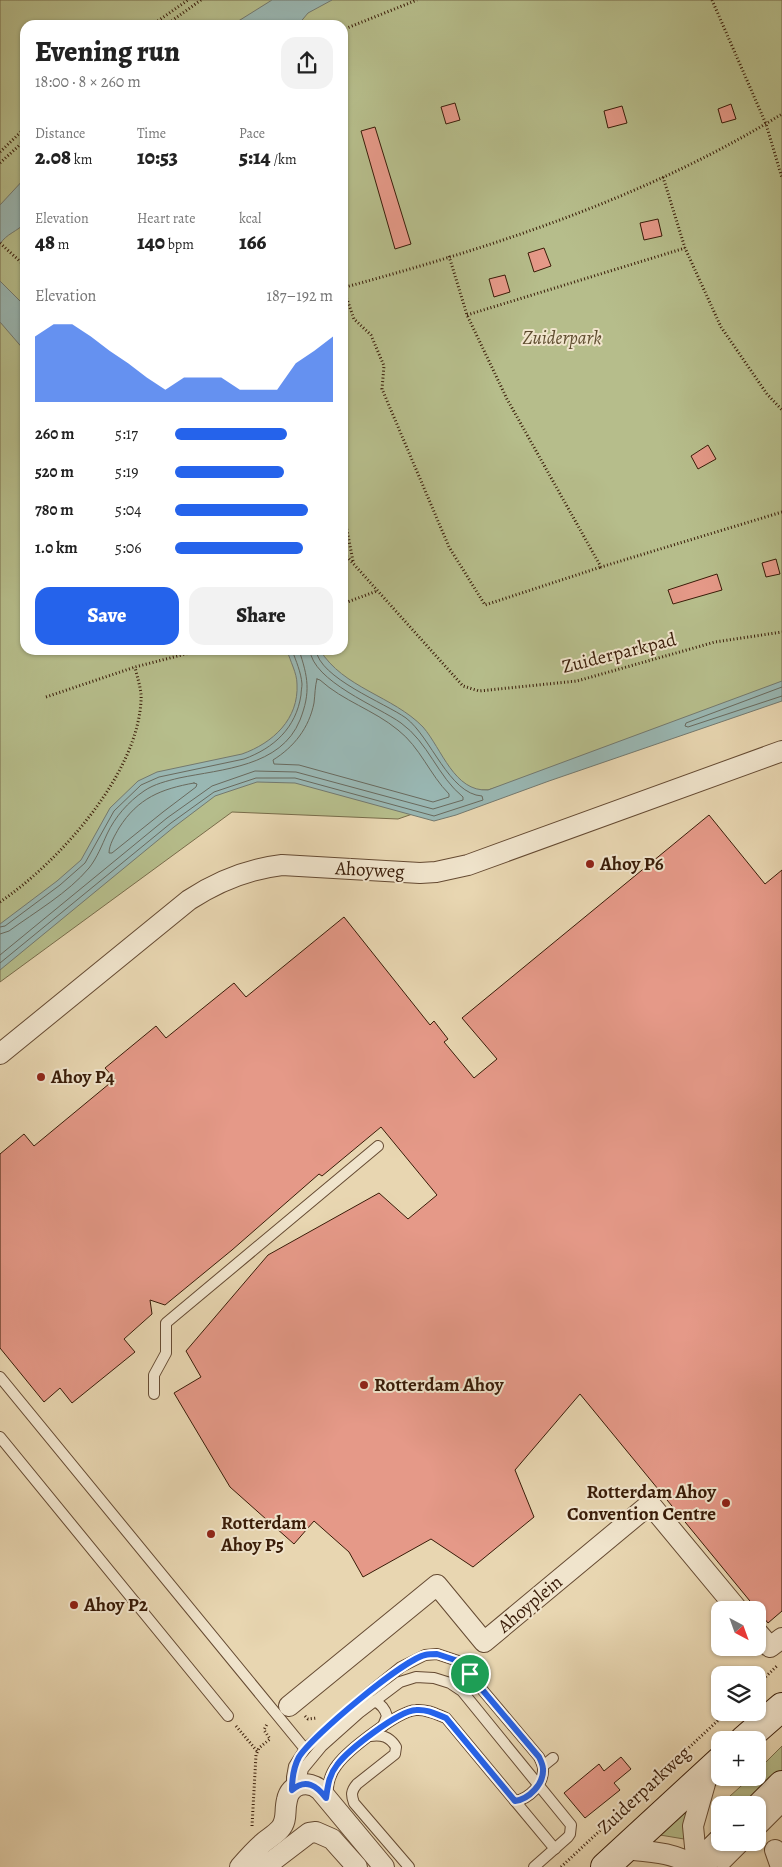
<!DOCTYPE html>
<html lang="en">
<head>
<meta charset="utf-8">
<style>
	body { margin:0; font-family:Alegreya,serif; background:#f2f2f2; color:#222; height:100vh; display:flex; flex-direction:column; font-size:19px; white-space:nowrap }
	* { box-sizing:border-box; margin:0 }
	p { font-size:16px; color:#767676 }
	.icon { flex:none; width:28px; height:28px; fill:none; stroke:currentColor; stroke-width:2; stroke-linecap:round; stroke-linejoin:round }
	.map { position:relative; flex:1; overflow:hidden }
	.details { position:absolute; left:20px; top:20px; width:328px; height:635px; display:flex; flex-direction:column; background:#fff; border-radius:15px; box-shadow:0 1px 4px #0004 }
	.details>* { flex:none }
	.needle { width:32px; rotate:139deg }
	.controls { position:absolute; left:711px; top:1601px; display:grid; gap:10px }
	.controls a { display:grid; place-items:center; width:55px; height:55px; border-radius:10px; background:#fff; box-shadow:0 1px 4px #0004; font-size:25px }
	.pin { position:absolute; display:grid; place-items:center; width:42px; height:42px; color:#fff; margin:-21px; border:2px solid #fff; border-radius:50%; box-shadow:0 1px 5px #0007 }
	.round { display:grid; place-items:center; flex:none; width:52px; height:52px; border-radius:15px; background:#f2f2f2 }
	.overview { display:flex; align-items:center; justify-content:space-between; height:85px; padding:0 15px }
	h1 { font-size:28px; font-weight:800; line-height:38px }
	.metrics { display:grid; grid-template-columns:repeat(3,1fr); gap:8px; height:85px; padding:5px 15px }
	.metrics div { display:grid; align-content:center }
	.metrics b { font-size:21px; font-weight:800 }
	.metrics small { font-size:14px; font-weight:400 }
	.metrics p { font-size:14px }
	.chart { height:140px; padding:10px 15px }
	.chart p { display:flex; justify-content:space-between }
	.chart svg { width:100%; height:90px; margin-top:5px; fill:#2563eb; opacity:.7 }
	.cta { display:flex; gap:10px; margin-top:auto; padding:10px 15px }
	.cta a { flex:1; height:58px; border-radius:15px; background:#2563eb; color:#fff; font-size:20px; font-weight:800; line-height:58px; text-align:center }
	.cta a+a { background:#f2f2f2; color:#222 }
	ul { padding:0 15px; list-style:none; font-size:16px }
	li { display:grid; grid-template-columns:80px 60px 1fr; align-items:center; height:38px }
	li i { height:12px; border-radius:6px; background:#2563eb }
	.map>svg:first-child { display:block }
	.green { fill:#b6bd8b; stroke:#786c4a; fill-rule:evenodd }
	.water { fill:#99b7b3; stroke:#73796f }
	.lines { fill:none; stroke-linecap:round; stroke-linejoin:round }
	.shore { stroke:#696a5e; stroke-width:1 }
	.building { fill:#e59988; stroke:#391c08 }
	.lane-casing { stroke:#654a32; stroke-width:12 }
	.street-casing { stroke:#654a32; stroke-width:22 }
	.secondary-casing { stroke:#391c08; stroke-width:30 }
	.path { stroke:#391c08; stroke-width:3; stroke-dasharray:1 2.5; stroke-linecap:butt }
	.lane { stroke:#f0e4cc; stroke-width:10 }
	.street { stroke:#f0e4cc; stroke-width:20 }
	.secondary { stroke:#f0e4cc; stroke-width:28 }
	.route-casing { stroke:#fff; stroke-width:10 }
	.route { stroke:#2563eb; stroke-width:6 }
	.poi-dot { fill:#8f2418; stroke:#f0e4cc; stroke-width:2 }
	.labels { text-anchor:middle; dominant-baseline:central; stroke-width:4; stroke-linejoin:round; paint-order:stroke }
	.park-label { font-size:19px; font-style:italic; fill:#5e4c2f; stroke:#f0e4cc }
	.street-label { font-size:19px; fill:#391c08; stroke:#f0e4cc }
	.poi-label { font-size:19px; font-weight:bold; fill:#391c08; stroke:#f0e4cc; text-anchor:start }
</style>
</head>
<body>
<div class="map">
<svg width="782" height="1867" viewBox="0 0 782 1867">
	<rect width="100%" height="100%" fill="#e8d6b1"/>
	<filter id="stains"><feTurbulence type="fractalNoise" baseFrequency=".004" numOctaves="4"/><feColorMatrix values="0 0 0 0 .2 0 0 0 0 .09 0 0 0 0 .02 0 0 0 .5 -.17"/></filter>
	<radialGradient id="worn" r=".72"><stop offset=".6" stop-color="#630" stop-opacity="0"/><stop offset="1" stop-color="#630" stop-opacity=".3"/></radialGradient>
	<g class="green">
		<path d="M0,0H782V700L488,790H482L398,819L232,812L0,982ZM25,25H342V650H25Z"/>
		<path d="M782,1746V1771L745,1805H720L750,1778H758V1770Z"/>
		<path d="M690,1806L684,1839L660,1835Z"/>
	</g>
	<g class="water">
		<path d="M272,0H332L308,13L298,25H232Z"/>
		<path d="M25,178V223C18,231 6,234 0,244V205Z"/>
		<path d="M0,281L25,306V351L0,322Z"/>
		<path d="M287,650H320C343,688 393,696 423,727C442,749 454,792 488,790L782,681V701L549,781L456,815L434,821L295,783L257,782L215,796L174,827L0,970V924L57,881L81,860L110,808L138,781L157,772L242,754C273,743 299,719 297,684C297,673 290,661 287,650Z"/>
	</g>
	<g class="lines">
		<g class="shore">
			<path d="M317,679L320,680C343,701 374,710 398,730C420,747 430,775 449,794V797L433,802L299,765L274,764L273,760C294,747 309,728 314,703C315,695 315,686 317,679Z"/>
			<path d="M782,687L686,723L685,726L688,727L782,696"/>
			<path d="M194,783L197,784L196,787L163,812L112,853H109C109,845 115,835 119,828C138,798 161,789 194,783Z"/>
			<path d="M0,927L5,926L60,885L85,863L114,811L141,785L159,777L244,759C274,748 296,728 301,695C301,691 302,687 302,684C301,672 296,661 292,650"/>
			<path d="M0,934L9,931C35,912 68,893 89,868C97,858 102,845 107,834C115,817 128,802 144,791C154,784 167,781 179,778C222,769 281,767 300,720C311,692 308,677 299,650"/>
			<path d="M0,955L167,818L212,786L255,771L296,772L433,809L463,800V797C438,777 428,742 401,723C379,707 312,681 310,650"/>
			<path d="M0,963L171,823L214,792L256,778H295L434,816L483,800L482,796C449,794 431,737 406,718C385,703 319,678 316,650"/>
		</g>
	</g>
	<g class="building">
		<path d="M455,103L460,120L446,124L441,107Z"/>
		<path d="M731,104L736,119L722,123L718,109Z"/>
		<path d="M622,106L627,123L608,128L604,111Z"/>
		<path d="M375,127L411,244L395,249L361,131Z"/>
		<path d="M658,219L662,236L644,240L640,223Z"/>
		<path d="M544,248L551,266L534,272L528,253Z"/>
		<path d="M505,275L510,292L494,297L489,279Z"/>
		<path d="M708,445L716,459L698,469L691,456Z"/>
		<path d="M776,559L780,574L766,577L762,563Z"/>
		<path d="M717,574L722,590L673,604L668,590Z"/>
		<path d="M709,815L765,884L782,870V1611L768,1623L580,1394L515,1470L534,1517L473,1567L431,1539L363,1577L349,1552L314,1521L294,1544L230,1487L174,1393L201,1377L186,1351L268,1255L379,1193L408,1219L437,1195L381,1127L322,1176L319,1174L232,1250L165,1305L150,1300L152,1314L124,1339L135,1352L72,1403L60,1388L44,1402L0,1348V1154L24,1134L34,1146L115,1079L105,1068L156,1026L166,1038L234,983L246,997L344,917L430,1025L434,1021L448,1039L444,1042L474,1078L497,1059L462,1018Z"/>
		<path d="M621,1757L631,1769L614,1783L620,1790L585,1818L564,1793L599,1764L604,1771Z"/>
	</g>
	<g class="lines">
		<defs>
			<g id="lane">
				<path d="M0,1377L305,1749"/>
				<path d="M154,1394V1375L166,1353V1323L378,1146"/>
				<path d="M0,1437L228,1716"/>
				<path d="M374,1701C381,1704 385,1708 387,1716L383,1726"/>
				<path d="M370,1736C382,1734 390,1737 396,1747L395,1754L357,1784C351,1791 351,1795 354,1803L409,1867"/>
				<path d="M543,1766L553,1758"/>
				<path d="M299,1786L303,1769L322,1746L359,1713L400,1682L416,1677L434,1678L450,1683L462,1691L571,1825L570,1834L568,1837L534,1867"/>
				<path d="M292,1790V1777L294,1766L305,1749L370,1692L401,1667L425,1655L437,1654L458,1661L539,1757C541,1761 543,1765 543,1769C544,1784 529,1799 515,1801"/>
				<path d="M327,1797C328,1785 329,1775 337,1765C348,1750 398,1711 416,1710C427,1709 436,1714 446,1718L555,1849"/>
				<path d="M758,1832L782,1808"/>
				<path d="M722,1867L747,1842"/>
			</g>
			<g id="street">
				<path d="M0,1054L189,900C218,881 248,869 282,865L420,873L436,872L468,865L782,751"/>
				<path d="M758,1633L770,1647L782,1638"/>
				<path d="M289,1706L437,1585L484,1642L650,1504L738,1610"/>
				<path d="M624,1849C654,1852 671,1852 698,1867"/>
				<path d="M775,1850L781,1867"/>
				<path d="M240,1867C247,1859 254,1851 262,1844C267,1839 275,1835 280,1829C288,1820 284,1811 287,1800C290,1783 309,1780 320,1790L384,1867"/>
				<path d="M262,1867L275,1859L309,1833L316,1832L332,1839L357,1867"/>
				<path d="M697,1867L693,1826L708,1773"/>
			</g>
			<g id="secondary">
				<path d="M744,1740L782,1707"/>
				<path d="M758,1809L782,1785"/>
				<path d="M605,1867L720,1761"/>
				<path d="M697,1867L722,1842"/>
			</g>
		</defs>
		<use href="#lane" class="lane-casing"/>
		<use href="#street" class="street-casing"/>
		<use href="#secondary" class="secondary-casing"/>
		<g class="path">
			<path d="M712,0L766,124L782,178"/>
			<path d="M152,25L188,0"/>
			<path d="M166,25L201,0"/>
			<path d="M342,30L417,0"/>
			<path d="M0,152L25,128"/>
			<path d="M0,163L25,140"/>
			<path d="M663,177L685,248L721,327L767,394L782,410"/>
			<path d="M0,243L25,266"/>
			<path d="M449,256L467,315L507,399L601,567L782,512"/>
			<path d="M342,288C494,247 647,197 782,114"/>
			<path d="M343,288L354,319L371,335L384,366L382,389L449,547L485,605L601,567"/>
			<path d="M467,315L685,248"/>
			<path d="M342,505L353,561"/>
			<path d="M342,551L463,686L479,691L577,681L715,642L782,632"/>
			<path d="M342,604L377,591"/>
			<path d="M46,697L135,667L201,650"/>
			<path d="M0,902C59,862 137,775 141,701C142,690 137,677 135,667"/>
			<path d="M758,1684L778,1665"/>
			<path d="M305,1716L308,1719L317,1718"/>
			<path d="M236,1726L257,1751"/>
			<path d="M252,1826L256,1755L259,1748L270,1739L264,1730L267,1724"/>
			<path d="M561,1867L727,1712"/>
		</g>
		<use href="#lane" class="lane"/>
		<use href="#street" class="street"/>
		<use href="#secondary" class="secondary"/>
	</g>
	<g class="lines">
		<defs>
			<path id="route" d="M437,1654L458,1661L539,1757C541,1761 543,1765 543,1769C544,1784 529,1799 515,1801L446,1718C436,1714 427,1709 416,1710C398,1711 348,1750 337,1765C329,1775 328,1785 326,1798C317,1786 306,1778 292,1790C292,1778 293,1768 299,1757C312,1736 403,1660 425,1655C429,1654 433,1654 437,1654Z"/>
		</defs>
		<use href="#route" class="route-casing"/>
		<use href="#route" class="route"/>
	</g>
	<g class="poi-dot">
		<circle cx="590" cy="864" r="5"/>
		<circle cx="41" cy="1077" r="5"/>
		<circle cx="364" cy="1385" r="5"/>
		<circle cx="726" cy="1503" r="5"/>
		<circle cx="211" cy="1534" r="5"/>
		<circle cx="74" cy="1605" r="5"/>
	</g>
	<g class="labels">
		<g class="park-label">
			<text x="562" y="338">Zuiderpark</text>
		</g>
		<g class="street-label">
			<text transform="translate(619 653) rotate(-14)">Zuiderparkpad</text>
			<text transform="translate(370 870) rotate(3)">Ahoyweg</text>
			<text transform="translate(530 1604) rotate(-40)">Ahoyplein</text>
			<text transform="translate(644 1790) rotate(-43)">Zuiderparkweg</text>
		</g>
		<g class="poi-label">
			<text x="600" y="864">Ahoy P6</text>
			<text x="51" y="1077">Ahoy P4</text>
			<text x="374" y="1385">Rotterdam Ahoy</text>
			<text x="716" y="1492" text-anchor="end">Rotterdam Ahoy<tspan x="716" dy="22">Convention Centre</tspan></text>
			<text x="221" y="1523">Rotterdam<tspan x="221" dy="22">Ahoy P5</tspan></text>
			<text x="84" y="1605">Ahoy P2</text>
		</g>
	</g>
	<rect width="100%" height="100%" filter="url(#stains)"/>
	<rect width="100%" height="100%" fill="url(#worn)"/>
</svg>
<div class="controls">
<a><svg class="needle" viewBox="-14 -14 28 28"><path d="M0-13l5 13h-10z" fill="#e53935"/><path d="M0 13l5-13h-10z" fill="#767676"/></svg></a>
<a><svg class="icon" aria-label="layers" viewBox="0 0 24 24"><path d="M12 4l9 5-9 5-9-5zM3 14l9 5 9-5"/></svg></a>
<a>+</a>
<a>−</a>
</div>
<div class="pin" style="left:470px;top:1674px;background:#1e9e55"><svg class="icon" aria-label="arrive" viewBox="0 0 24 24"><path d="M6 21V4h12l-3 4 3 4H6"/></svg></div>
<section class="details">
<div class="overview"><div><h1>Evening run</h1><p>18:00 · 8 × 260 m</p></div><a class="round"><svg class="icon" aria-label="share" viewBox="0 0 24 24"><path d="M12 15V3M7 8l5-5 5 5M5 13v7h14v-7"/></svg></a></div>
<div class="metrics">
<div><p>Distance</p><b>2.08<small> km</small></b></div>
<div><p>Time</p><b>10:53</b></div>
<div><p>Pace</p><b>5:14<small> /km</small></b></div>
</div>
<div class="metrics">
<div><p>Elevation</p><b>48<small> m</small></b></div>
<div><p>Heart rate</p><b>140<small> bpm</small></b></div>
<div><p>kcal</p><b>166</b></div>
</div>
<div class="chart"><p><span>Elevation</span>187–192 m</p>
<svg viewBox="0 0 160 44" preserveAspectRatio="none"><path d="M0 44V12L10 6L20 6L30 12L40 19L50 25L60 32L70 38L80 32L90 32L100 32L110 38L120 38L130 38L140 25L150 19L160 12V44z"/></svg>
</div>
<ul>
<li><b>260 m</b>5:17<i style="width:71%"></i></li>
<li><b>520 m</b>5:19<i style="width:69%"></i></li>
<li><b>780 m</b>5:04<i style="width:84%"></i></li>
<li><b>1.0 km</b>5:06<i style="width:81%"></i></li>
</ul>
<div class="cta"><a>Save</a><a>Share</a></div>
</section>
</div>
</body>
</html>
